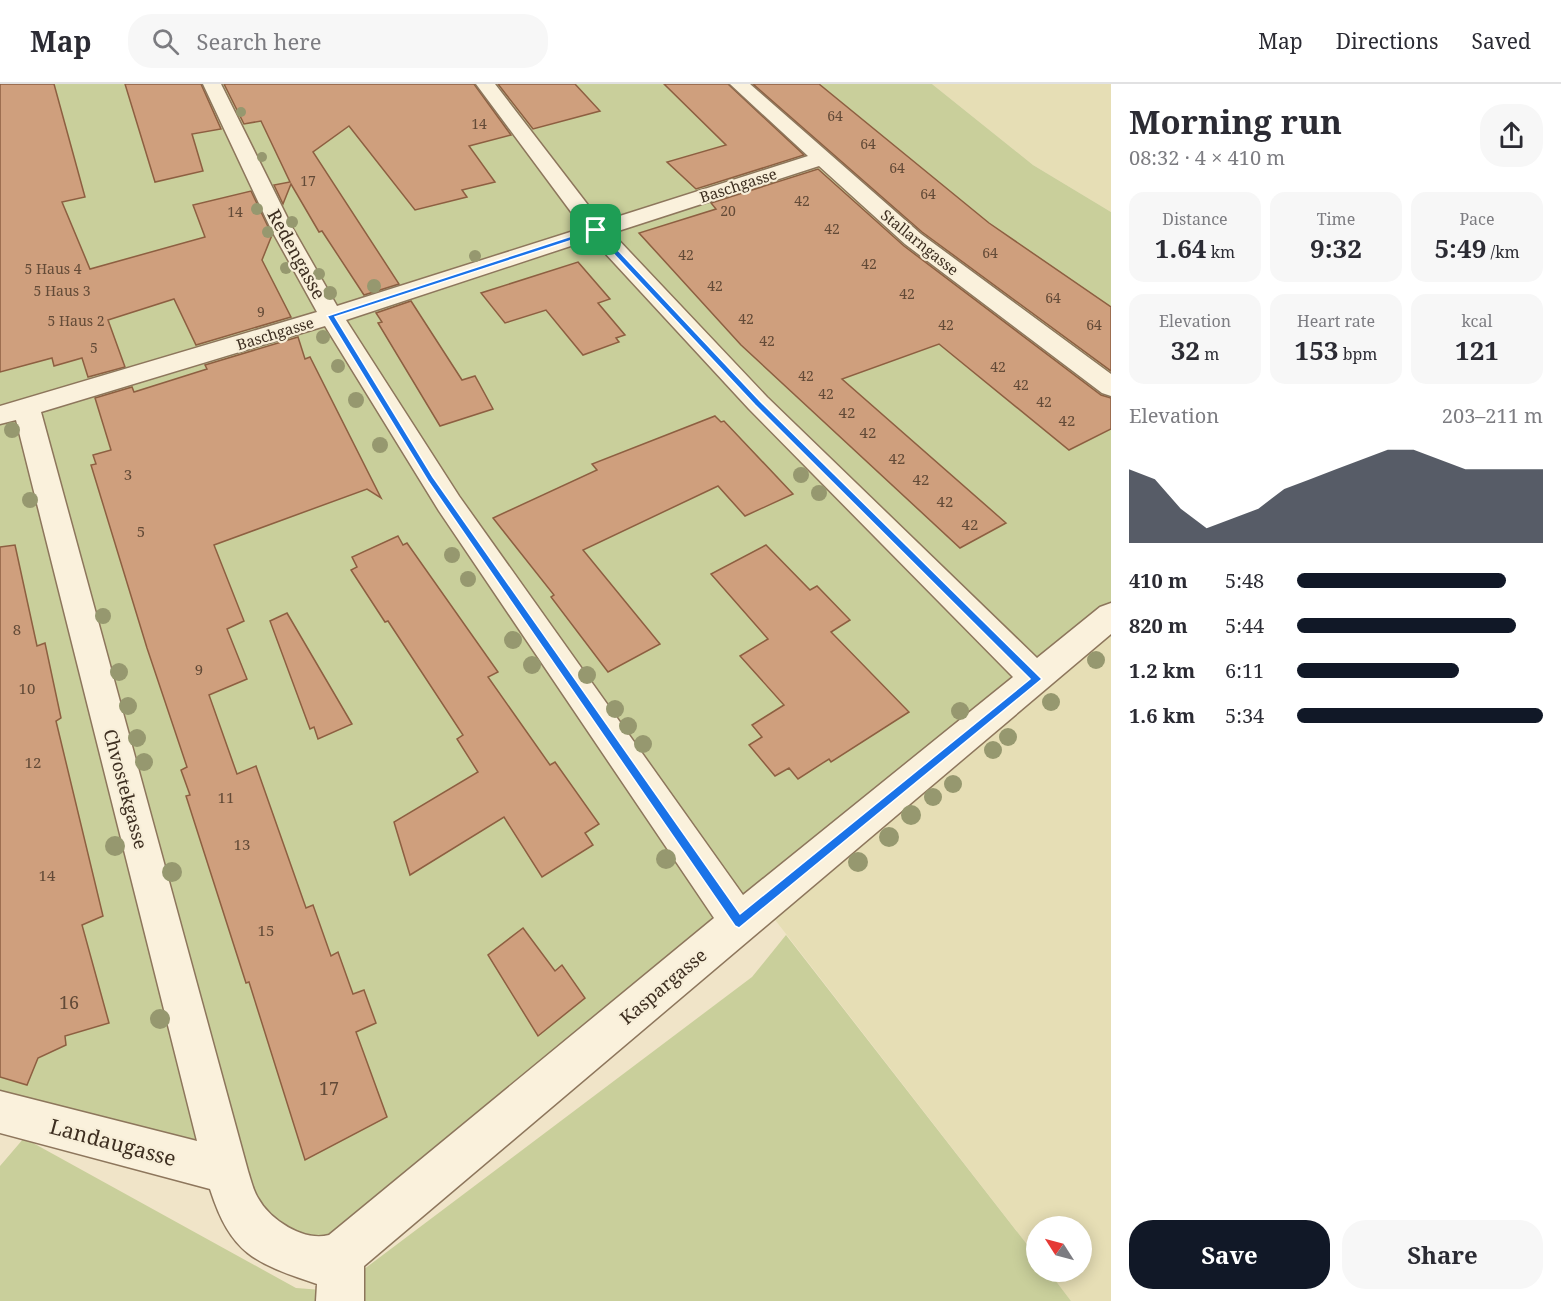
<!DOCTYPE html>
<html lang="en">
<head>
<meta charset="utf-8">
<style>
	body { margin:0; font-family:"Noto Serif",serif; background:#f7f7f7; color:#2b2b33; height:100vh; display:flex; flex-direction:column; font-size:22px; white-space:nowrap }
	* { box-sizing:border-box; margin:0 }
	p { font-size:20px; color:#7c7c81 }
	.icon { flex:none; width:33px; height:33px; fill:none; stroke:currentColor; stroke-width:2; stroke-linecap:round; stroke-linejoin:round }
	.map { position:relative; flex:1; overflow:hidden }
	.panel { display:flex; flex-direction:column; background:#fff; width:450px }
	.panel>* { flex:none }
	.needle { width:39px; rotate:306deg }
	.buttons { position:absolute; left:1026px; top:1132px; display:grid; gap:12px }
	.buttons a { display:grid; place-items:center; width:66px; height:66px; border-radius:50%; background:#fff; box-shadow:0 3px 15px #0003; font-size:30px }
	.pin { position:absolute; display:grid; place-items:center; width:51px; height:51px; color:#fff; margin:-26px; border-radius:12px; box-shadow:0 3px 9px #0006 }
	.round { display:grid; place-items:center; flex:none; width:63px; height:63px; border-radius:24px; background:#f7f7f7 }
	.summary { display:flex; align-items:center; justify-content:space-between; height:102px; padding:0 18px }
	h1 { font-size:33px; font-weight:700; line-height:45px }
	.figures { display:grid; grid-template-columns:repeat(3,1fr); gap:9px; height:102px; padding:6px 18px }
	.figures div { display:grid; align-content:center; border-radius:15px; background:#f7f7f7; text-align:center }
	.figures b { font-size:26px; font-weight:700 }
	.figures small { font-size:16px; font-weight:400 }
	.figures p { font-size:16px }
	.chart { height:168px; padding:12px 18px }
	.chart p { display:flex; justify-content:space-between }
	.chart svg { width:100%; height:108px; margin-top:6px; fill:#111827; opacity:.7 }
	.cta { display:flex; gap:12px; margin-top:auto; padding:12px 18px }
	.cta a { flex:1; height:69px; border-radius:24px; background:#111827; color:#fff; font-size:24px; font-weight:700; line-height:69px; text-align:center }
	.cta a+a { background:#f7f7f7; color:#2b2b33 }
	ul { padding:0 18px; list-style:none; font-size:20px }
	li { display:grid; grid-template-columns:96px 72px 1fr; align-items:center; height:45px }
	li i { height:15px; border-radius:8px; background:#111827 }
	header { display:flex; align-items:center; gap:36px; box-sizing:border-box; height:84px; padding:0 30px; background:#fff; border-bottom:2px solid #e1e1e2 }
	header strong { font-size:28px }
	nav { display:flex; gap:33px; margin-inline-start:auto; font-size:21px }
	.search { width:420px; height:54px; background:#f7f7f7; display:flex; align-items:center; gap:15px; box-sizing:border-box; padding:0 21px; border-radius:24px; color:#7c7c81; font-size:22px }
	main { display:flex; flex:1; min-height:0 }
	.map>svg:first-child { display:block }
	.farmland { fill:#e6deb5 }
	.green { fill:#c9cf9b }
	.building { fill:#cf9f7d; stroke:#8d5f41; stroke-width:1.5 }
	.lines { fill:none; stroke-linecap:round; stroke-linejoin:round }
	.minor-casing { stroke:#8d765c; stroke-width:3 }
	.minor { fill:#faf1dc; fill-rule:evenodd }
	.tree { fill:#96986f }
	.route { fill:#1a73e8; stroke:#fff; stroke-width:1.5; fill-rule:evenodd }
	.labels { text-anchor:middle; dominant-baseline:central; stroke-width:4.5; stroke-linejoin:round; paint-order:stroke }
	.far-number-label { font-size:14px; fill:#624a37 }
	.far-street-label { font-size:15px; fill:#3d2e20; stroke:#f7eed8 }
	.number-label { font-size:15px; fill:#624a37 }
	.street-label { font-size:18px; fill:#3d2e20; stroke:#f7eed8 }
	.near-number-label { font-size:18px; fill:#624a37 }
	.near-street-label { font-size:21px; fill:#3d2e20; stroke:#f7eed8 }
</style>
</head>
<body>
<header>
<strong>Map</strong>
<div class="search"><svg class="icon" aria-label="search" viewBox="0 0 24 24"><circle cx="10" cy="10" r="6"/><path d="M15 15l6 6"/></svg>Search here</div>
<nav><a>Map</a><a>Directions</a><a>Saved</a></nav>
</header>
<main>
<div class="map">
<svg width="1111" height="1217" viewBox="0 0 1111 1217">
	<rect width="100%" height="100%" fill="#f0e4c8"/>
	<g class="farmland">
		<path d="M932,0H1111V128L1033,81Z"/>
		<path d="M1111,532V1217H1071L1049,1188H1082V1143H1036V1172L762,819Z"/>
	</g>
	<g class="green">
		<path d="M0,0H932L1033,81L1111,128V532L318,1177L226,1087L0,1028Z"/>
		<path d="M786,851L1036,1172V1188H1049L1071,1217H0V1082L24,1054L296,1204L335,1207L752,893Z"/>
	</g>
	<g class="building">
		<path d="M0,0H54L85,113L62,118L90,185L205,153L193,121L251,107L272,151L262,176L291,233L196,261L174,215L108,236L125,283L88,293L82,274L54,282L52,274L0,288Z"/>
		<path d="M125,0H201L221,45L192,50L203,87L155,98Z"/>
		<path d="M224,0H474L511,51L469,62L495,98L462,106L467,113L415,126L349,42L313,68L399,200L364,211L322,147L319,148L291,100L283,120L274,101L290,98L261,37L244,40Z"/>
		<path d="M498,0H575L600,27L533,45Z"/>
		<path d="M664,0H728L804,71L696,105L667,78L726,61Z"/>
		<path d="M753,0H819L989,139L1111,223V287L922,148Z"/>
		<path d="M818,85L904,162L1101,311L1111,314V345L1069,366L939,260L842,295L1006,439L960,464L741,261L639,149L716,125L711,119Z"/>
		<path d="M578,178L610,215L598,219L625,251L616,254L619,258L583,271L546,226L505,239L481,209Z"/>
		<path d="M411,217L462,296L475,292L493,325L440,342L378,239L382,238L376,229Z"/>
		<path d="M298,253L305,275L310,273L381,414L367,405L214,461L244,537L227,545L247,595L209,611L237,690L256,682L306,824L313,821L331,872L338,868L353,910L364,906L376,939L356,948L387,1033L305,1076L249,898L246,899L186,712L190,711L181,686L187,683L147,564L91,381L96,380L93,371L111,366L95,314L132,303L134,308L207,285L205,281Z"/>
		<path d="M715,332L721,338L724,337L793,410L745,432L718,402L583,466L660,560L608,588L551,513L554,511L493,434L597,386L592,380Z"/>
		<path d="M398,452L403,461L407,459L498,588L488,593L550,681L555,678L599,740L585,749L593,761L542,793L504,733L410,791L394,738L478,688L457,655L463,651L388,537L385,538L351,486L357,483L352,473Z"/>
		<path d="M15,461L37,562L45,559L61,634L56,637L103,832L82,841L109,939L65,952L66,961L38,974L27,1001L0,993V463Z"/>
		<path d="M766,461L810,506L817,502L850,536L831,548L909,628L831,678L829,675L798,695L789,684L775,692L749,661L762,653L752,641L784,621L740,572L768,555L711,490Z"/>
		<path d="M287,529L352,640L318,655L314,643L310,645L270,537Z"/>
		<path d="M523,844L555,887L562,881L585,914L538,952L488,871Z"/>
	</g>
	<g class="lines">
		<defs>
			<path id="minor" d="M203,0H221L293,145L337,222L583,144L476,0H495L601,138L808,72L730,0H750L921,150L1111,290V312L1102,309L905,160L819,82L612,149L767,313L1037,574L1100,523L1111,519V550L364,1182V1217H316L317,1200C254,1179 231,1170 210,1105L0,1049V1007L197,1057L16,336L0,340V322L317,228L271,145ZM592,155L749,325L1013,593L743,811L459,412L346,236ZM325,242L439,427L714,834L329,1151C304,1158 270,1136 258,1114C253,1106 251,1096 248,1087L41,328Z"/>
		</defs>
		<use href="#minor" class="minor-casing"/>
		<use href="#minor" class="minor"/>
	</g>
	<g class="tree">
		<circle cx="241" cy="28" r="5"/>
		<circle cx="262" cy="73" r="5"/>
		<circle cx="257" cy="125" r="6"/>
		<circle cx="292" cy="138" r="6"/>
		<circle cx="268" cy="148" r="6"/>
		<circle cx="475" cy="172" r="6"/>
		<circle cx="286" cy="184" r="6"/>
		<circle cx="319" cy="190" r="6"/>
		<circle cx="374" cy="202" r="7"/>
		<circle cx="330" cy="209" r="7"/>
		<circle cx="323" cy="253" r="7"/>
		<circle cx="338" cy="282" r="7"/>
		<circle cx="356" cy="316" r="8"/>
		<circle cx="12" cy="346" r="8"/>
		<circle cx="380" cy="361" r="8"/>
		<circle cx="801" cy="391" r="8"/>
		<circle cx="819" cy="409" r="8"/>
		<circle cx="30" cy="416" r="8"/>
		<circle cx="452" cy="471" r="8"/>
		<circle cx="468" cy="495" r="8"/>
		<circle cx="103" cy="532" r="8"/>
		<circle cx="513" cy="556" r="9"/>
		<circle cx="1096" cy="576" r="9"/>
		<circle cx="532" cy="581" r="9"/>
		<circle cx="119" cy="588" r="9"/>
		<circle cx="587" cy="591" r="9"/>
		<circle cx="1051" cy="618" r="9"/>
		<circle cx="128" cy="622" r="9"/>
		<circle cx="615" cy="625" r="9"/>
		<circle cx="960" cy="627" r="9"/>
		<circle cx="628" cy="642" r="9"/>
		<circle cx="1008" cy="653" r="9"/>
		<circle cx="137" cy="654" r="9"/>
		<circle cx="643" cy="660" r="9"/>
		<circle cx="993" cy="666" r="9"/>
		<circle cx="144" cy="678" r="9"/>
		<circle cx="953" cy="700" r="9"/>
		<circle cx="933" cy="713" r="9"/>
		<circle cx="911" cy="731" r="10"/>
		<circle cx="889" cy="753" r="10"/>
		<circle cx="115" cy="762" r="10"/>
		<circle cx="666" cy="775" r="10"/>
		<circle cx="858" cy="778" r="10"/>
		<circle cx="172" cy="788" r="10"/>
		<circle cx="160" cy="935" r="10"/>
	</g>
	<path class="route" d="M593,145H598L760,317L1042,595L739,844L735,842L428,397L327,232ZM594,149L755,321L1030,595L740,830L433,393L335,233Z"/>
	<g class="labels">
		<g class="far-number-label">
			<text x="835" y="31">64</text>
			<text x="479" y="39">14</text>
			<text x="868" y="59">64</text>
			<text x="897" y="83">64</text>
			<text x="308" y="96">17</text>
			<text x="928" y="109">64</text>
			<text x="802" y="116">42</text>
			<text x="728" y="126">20</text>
			<text x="235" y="127">14</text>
			<text x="832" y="144">42</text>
			<text x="990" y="168">64</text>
			<text x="686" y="170">42</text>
			<text x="869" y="179">42</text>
			<text x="53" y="184">5 Haus 4</text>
			<text x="715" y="201">42</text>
			<text x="62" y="206">5 Haus 3</text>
			<text x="907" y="209">42</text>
			<text x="1053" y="213">64</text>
			<text x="261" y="227">9</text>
			<text x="746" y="234">42</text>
			<text x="76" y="236">5 Haus 2</text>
			<text x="946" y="240">42</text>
			<text x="1094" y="240">64</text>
			<text x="767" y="256">42</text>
			<text x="94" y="263">5</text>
			<text x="998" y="282">42</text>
			<text x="806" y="291">42</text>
			<text x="1021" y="300">42</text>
			<text x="826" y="309">42</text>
			<text x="1044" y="317">42</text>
		</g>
		<g class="far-street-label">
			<text transform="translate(738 101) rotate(-18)">Baschgasse</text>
			<text transform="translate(920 158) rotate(39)">Stallarngasse</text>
			<text transform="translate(275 249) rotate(-17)">Baschgasse</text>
		</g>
		<g class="number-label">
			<text x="847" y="328">42</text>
			<text x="1067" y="336">42</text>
			<text x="868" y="348">42</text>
			<text x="897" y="374">42</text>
			<text x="128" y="390">3</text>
			<text x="921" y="395">42</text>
			<text x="945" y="417">42</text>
			<text x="970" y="440">42</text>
			<text x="141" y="447">5</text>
			<text x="17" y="545">8</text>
			<text x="199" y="585">9</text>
			<text x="27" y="604">10</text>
			<text x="33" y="678">12</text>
			<text x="226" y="713">11</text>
			<text x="242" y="760">13</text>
			<text x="47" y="791">14</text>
			<text x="266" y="846">15</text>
		</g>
		<g class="street-label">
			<text transform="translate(297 170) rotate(61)">Redengasse</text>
			<text transform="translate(126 705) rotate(75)">Chvostekgasse</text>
			<text transform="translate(663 902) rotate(-40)">Kaspargasse</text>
		</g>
		<g class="near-number-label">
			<text x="69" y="918">16</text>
			<text x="329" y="1004">17</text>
		</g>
		<g class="near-street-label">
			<text transform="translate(113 1058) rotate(15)">Landaugasse</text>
		</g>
	</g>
</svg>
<div class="buttons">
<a><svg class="needle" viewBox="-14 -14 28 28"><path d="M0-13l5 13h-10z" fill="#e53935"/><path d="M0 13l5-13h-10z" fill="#7c7c81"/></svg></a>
</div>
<div class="pin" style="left:596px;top:146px;background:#1e9e55"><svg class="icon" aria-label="arrive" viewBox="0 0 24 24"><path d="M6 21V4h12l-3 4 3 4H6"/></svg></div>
</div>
<section class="panel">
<div class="summary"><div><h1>Morning run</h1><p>08:32 · 4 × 410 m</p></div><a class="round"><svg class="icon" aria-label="share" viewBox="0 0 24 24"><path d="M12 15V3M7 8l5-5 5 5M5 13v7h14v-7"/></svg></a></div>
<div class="figures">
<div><p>Distance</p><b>1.64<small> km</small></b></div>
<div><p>Time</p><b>9:32</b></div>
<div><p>Pace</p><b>5:49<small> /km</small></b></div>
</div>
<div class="figures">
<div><p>Elevation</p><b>32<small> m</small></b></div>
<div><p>Heart rate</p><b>153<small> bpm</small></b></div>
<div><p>kcal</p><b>121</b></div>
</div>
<div class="chart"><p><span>Elevation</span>203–211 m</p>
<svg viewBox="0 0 160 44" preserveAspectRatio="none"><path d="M0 44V14L10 18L20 30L30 38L40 34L50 30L60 22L70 18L80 14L90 10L100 6L110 6L120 10L130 14L140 14L150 14L160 14V44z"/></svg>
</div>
<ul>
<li><b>410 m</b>5:48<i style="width:85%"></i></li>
<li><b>820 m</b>5:44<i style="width:89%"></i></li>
<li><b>1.2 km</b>6:11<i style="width:66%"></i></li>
<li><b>1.6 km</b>5:34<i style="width:100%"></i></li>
</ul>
<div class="cta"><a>Save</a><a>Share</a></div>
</section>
</main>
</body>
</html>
